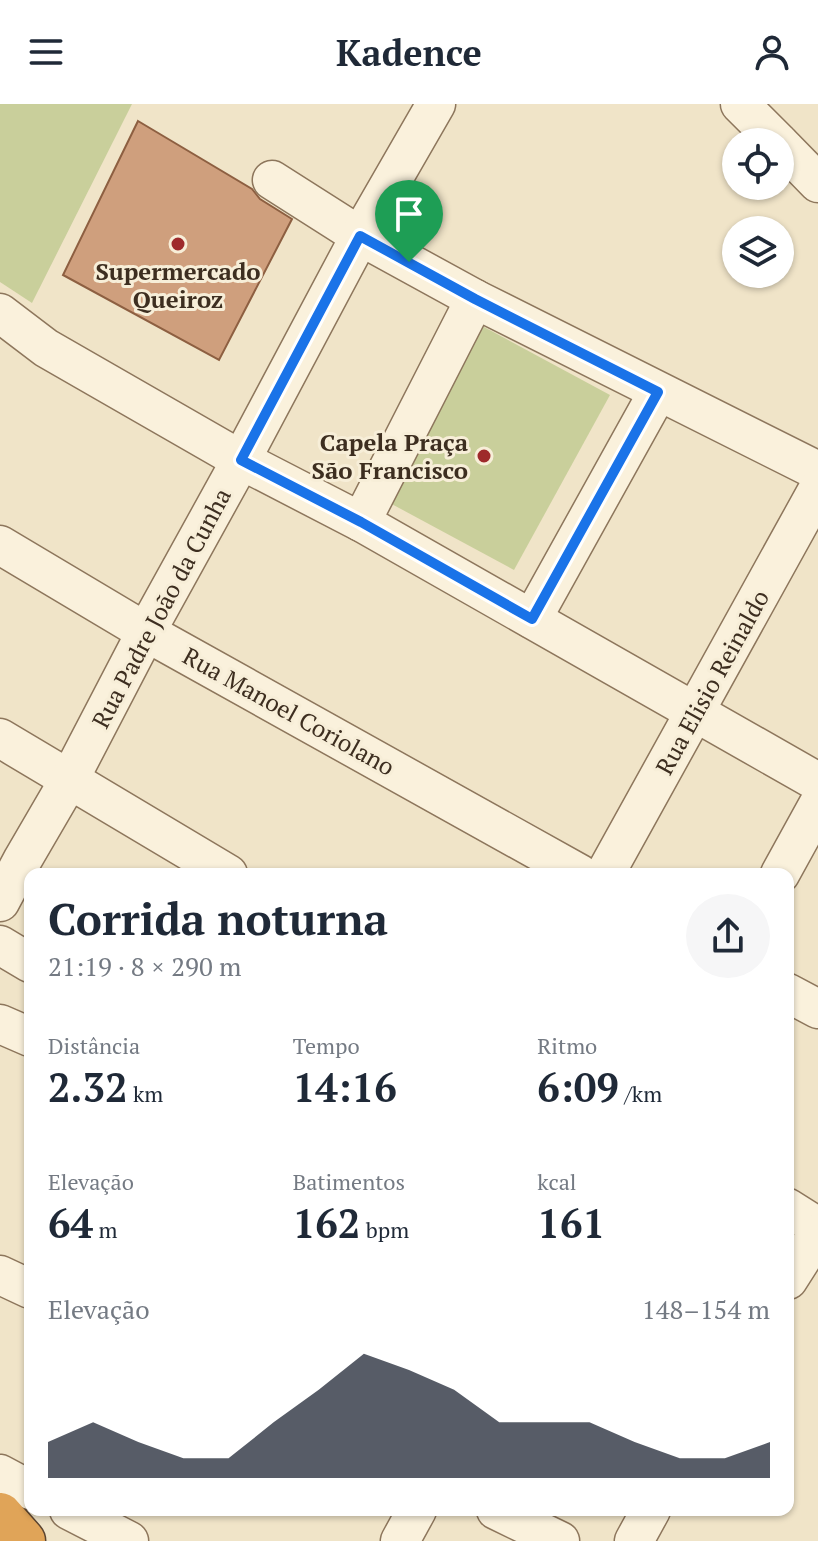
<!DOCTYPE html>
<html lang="pt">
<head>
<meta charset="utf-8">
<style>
	body { margin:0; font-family:"PT Serif",serif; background:#f6f6f7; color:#1f2937; height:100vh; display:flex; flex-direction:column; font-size:30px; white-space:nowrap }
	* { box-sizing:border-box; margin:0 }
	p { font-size:26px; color:#747a83 }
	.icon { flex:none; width:44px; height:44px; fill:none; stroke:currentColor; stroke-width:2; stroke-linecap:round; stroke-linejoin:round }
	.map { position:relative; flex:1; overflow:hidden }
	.panel { position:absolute; left:24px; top:764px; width:770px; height:648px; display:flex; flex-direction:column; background:#fff; border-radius:16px; box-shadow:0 2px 6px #0004 }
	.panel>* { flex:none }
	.buttons { position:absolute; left:722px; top:24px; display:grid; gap:16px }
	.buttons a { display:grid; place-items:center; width:72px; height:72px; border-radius:50%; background:#fff; box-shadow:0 2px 6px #0004; font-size:40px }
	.pin { position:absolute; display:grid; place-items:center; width:68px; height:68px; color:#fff; margin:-82px -34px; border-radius:50% 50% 50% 0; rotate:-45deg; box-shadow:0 0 8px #0007 }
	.pin .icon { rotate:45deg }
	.round { display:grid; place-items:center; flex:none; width:84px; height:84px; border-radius:42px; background:#f6f6f7 }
	.summary { display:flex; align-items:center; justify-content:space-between; height:136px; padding:0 24px }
	h1 { font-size:44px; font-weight:600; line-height:60px }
	.figures { display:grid; grid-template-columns:repeat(3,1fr); gap:12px; height:136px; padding:8px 24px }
	.figures div { display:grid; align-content:center }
	.figures b { font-size:40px; font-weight:600 }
	.figures small { font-size:22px; font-weight:400 }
	.figures p { font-size:22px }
	.chart { height:224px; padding:16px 24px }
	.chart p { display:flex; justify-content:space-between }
	.chart svg { width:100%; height:144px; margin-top:8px; fill:#111827; opacity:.7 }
	header { display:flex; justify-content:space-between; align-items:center; height:104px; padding:0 24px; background:#fff; font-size:36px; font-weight:600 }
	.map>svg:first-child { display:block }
	.green { fill:#c9cf9b }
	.building { fill:#cf9f7d; stroke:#8d5f41; stroke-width:2 }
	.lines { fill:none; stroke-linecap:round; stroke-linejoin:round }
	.minor-casing { stroke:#8d765c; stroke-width:41 }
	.highway-casing { stroke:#5b4430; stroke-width:47 }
	.minor { stroke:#faf1dc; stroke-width:38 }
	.highway { stroke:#e0a458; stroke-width:44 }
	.route-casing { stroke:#fff; stroke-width:16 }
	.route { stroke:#1a73e8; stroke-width:10 }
	.poi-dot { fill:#9e2a2b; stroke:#f7eed8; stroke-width:3 }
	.labels { text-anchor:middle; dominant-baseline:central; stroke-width:6; stroke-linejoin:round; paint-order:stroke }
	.poi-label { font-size:24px; font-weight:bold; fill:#3d2e20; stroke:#f7eed8 }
	.street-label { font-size:24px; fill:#3d2e20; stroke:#f7eed8 }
</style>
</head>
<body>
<header><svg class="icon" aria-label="menu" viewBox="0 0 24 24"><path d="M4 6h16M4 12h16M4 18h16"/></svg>Kadence<svg class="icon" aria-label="person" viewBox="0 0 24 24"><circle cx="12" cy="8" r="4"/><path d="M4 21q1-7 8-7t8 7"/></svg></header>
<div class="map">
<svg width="818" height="1437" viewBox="0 0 818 1437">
	<rect width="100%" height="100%" fill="#f0e4c8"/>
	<g class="green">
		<path d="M0,0H132L32,199L0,178Z"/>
		<path d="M471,216L610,291L514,466L375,391Z"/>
	</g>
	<path class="building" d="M138,17L252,85L260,95L292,115L219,256L63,171Z"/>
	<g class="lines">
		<defs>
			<g id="minor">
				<path d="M740,0L778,38"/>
				<path d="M780,40L818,79"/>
				<path d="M272,76L360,132L475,195L818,367"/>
				<path d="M0,209L46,244L241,356L361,418L818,678"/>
				<path d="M361,418L475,195"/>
				<path d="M0,441L146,528L580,770"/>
				<path d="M532,515L658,288"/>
				<path d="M0,634L228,770"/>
				<path d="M605,770L818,385"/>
				<path d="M780,770L818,701"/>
				<path d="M0,798L23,755L69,676L146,528L241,356L360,132L436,0"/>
				<path d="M0,841L30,859"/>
				<path d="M788,889L818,905"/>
				<path d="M0,920L30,933"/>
				<path d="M788,1104L818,1123"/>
				<path d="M0,1171L30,1185"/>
				<path d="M788,1176L818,1129"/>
				<path d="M0,1370L30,1386"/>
				<path d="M69,1406L129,1437"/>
				<path d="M496,1406L560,1437"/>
				<path d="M400,1437L417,1406"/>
				<path d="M634,1437L651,1406"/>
			</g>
			<path id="highway" d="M0,1411L23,1437"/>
		</defs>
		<use href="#minor" class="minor-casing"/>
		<use href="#highway" class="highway-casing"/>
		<use href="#minor" class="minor"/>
		<use href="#highway" class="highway"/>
	</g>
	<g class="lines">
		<defs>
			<path id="route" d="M360,132L475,195L658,288L532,515L361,418L241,356Z"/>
		</defs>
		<use href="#route" class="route-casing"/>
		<use href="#route" class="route"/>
	</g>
	<g class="poi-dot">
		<circle cx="178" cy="140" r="8"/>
		<circle cx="484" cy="352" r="8"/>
	</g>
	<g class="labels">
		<g class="poi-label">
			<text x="178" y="167">Supermercado<tspan x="178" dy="28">Queiroz</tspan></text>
			<text x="468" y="338" text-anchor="end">Capela Praça<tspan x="468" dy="28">São Francisco</tspan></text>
		</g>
		<g class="street-label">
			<text transform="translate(161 504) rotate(-62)">Rua Padre João da Cunha</text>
			<text transform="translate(712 578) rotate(-61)">Rua Elisio Reinaldo</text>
			<text transform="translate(289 607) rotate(29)">Rua Manoel Coriolano</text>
		</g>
	</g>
</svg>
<div class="buttons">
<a><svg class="icon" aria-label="locate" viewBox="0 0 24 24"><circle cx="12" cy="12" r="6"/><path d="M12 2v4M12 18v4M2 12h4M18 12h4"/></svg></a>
<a><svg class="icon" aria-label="layers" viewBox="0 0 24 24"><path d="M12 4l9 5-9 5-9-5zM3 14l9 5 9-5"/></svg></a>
</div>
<div class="pin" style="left:409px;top:158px;background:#1e9e55"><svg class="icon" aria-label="arrive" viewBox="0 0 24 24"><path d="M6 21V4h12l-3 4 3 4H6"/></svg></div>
<section class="panel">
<div class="summary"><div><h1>Corrida noturna</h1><p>21:19 · 8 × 290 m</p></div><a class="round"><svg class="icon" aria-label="share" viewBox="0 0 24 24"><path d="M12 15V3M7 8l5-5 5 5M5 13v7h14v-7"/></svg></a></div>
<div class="figures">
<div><p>Distância</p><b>2.32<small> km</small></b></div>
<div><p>Tempo</p><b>14:16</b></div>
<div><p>Ritmo</p><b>6:09<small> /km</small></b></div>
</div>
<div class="figures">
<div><p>Elevação</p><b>64<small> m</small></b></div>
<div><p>Batimentos</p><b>162<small> bpm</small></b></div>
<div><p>kcal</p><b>161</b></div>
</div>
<div class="chart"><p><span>Elevação</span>148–154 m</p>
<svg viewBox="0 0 160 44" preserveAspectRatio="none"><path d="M0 44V33L10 27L20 33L30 38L40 38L50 27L60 17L70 6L80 11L90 17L100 27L110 27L120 27L130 33L140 38L150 38L160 33V44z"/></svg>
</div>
</section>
</div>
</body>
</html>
